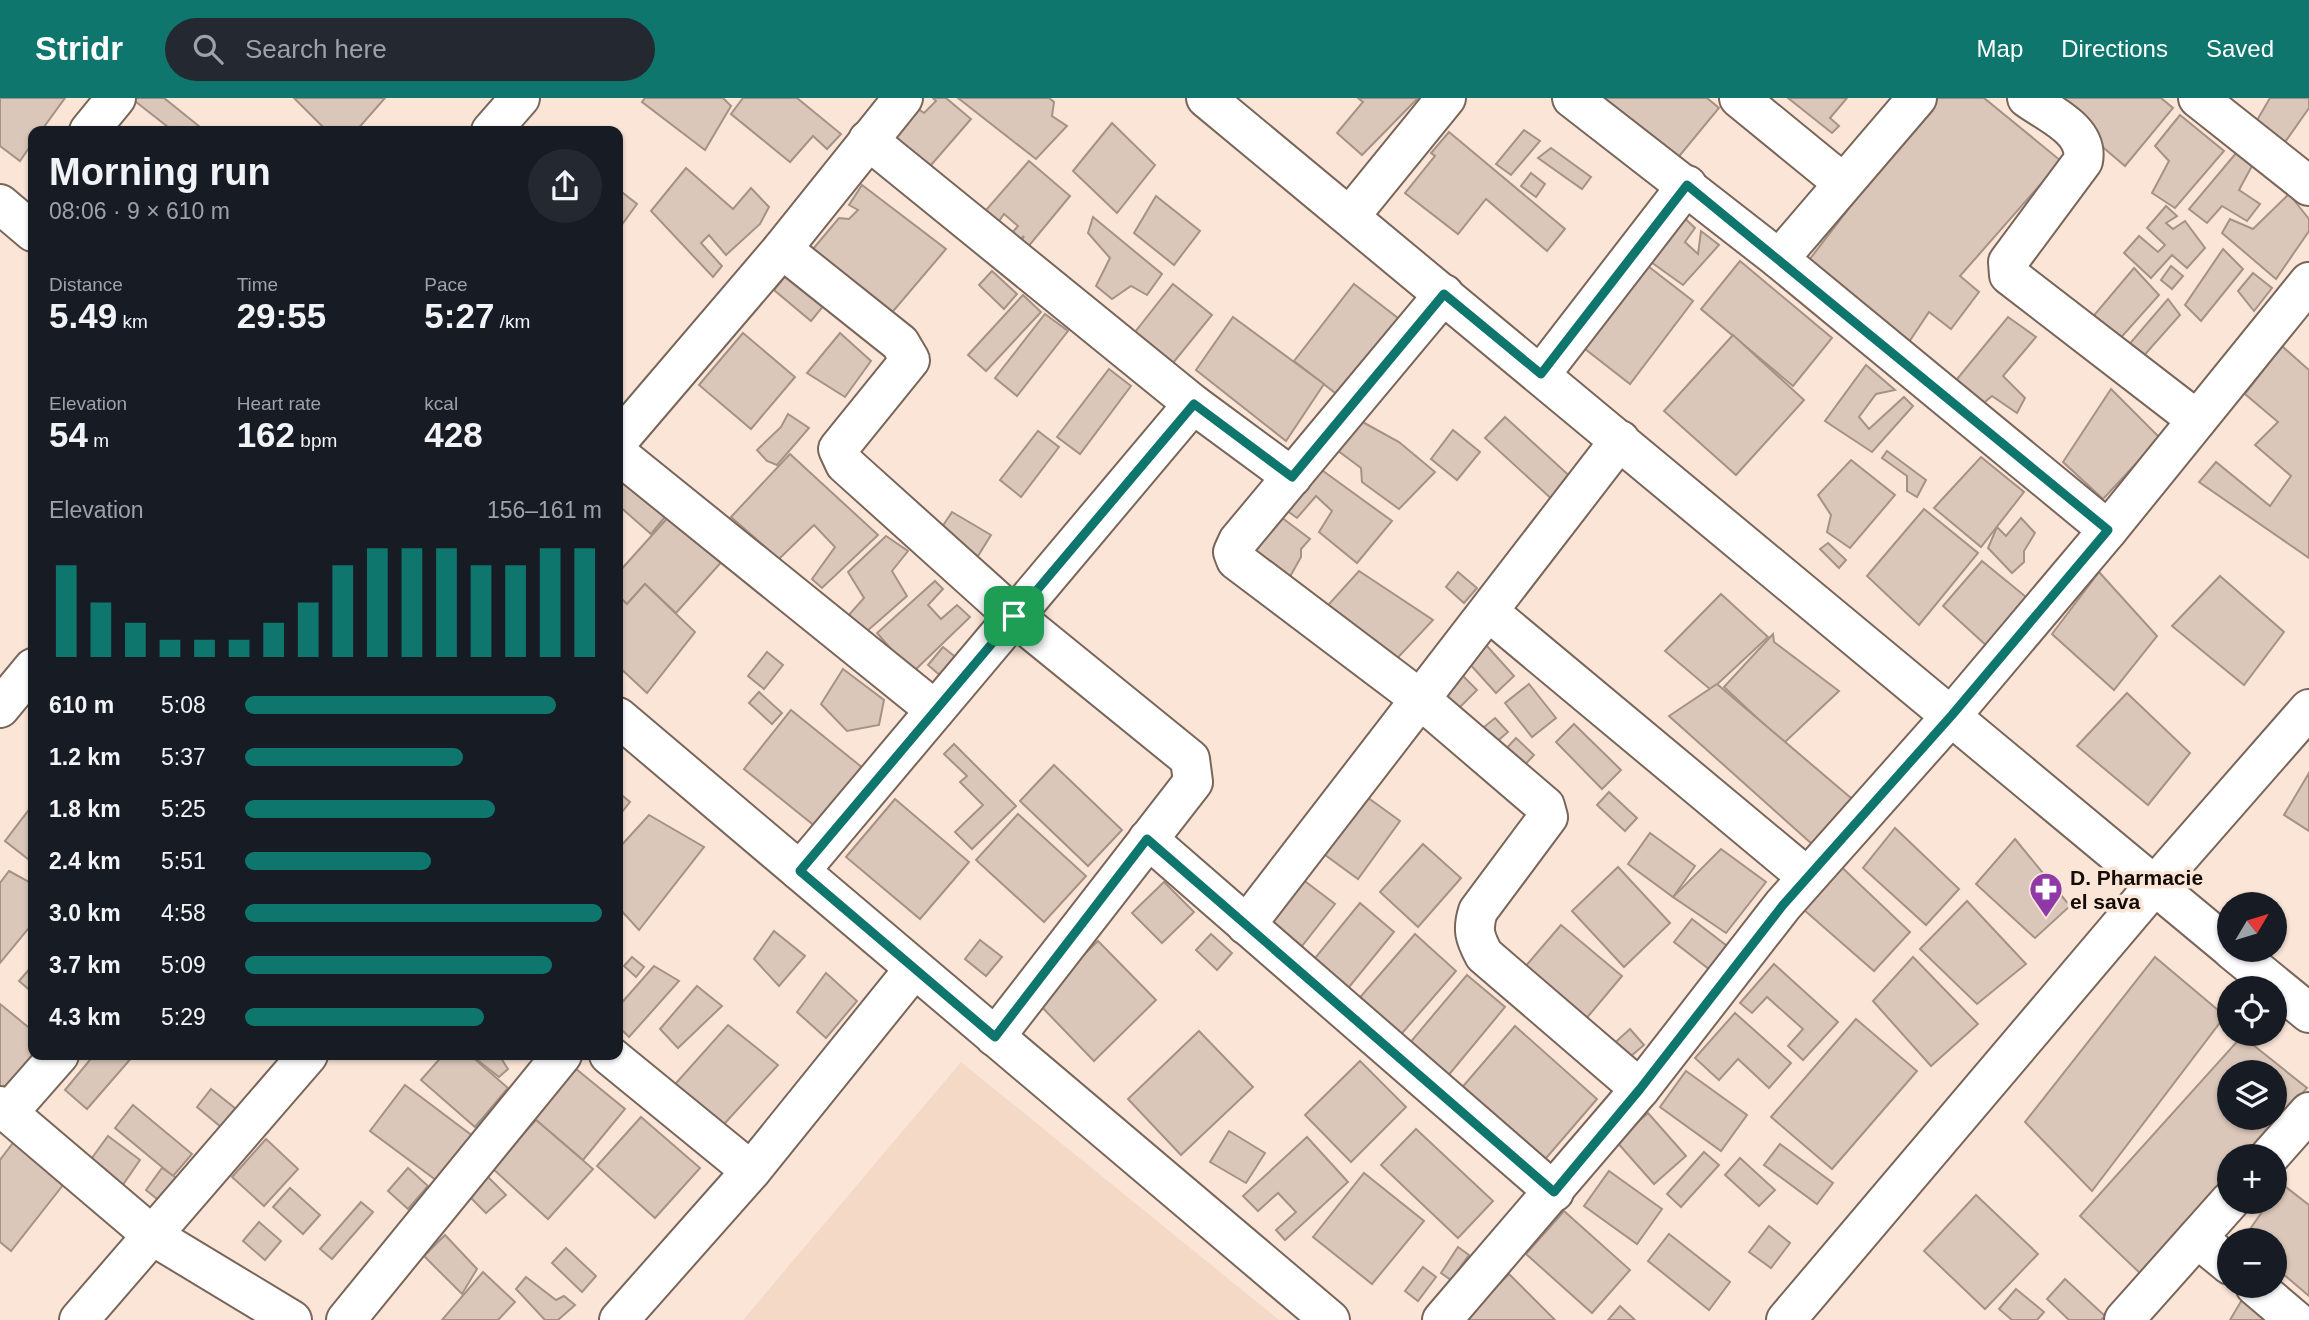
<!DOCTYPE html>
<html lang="en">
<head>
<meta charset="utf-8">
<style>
	body { margin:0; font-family:Arial,sans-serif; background:#242831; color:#f1f3f6; height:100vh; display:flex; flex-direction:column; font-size:26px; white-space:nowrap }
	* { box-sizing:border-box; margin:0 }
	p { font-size:23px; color:#9ea1a6 }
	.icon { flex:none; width:38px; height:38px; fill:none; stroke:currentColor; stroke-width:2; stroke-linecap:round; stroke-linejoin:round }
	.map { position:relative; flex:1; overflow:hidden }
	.sheet { position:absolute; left:28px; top:28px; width:595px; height:934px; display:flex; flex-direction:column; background:#171b24; border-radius:14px; box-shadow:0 2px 5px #0004 }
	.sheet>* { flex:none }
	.needle { width:46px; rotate:52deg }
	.tools { position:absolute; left:2217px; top:794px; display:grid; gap:14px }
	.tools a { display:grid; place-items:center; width:70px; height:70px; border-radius:50%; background:#171b24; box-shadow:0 2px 5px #0004; font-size:35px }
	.pin { position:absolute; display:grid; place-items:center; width:60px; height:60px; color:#fff; margin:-30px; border-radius:14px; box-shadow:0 4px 10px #0006 }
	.round { display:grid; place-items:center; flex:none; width:74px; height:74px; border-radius:37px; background:#242831 }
	.overview { display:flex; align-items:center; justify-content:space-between; height:119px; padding:0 21px }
	h1 { font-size:38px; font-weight:800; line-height:52px }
	.stats { display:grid; grid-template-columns:repeat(3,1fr); gap:10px; height:119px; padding:7px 21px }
	.stats div { display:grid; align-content:center }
	.stats b { font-size:35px; font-weight:800 }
	.stats small { font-size:19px; font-weight:400 }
	.stats p { font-size:19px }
	.chart { height:196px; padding:14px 21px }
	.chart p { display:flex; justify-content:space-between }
	.chart svg { width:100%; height:126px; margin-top:7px; stroke:#0f766e; stroke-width:6 }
	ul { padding:0 21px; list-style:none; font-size:23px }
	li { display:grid; grid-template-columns:112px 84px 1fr; align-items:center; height:52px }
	li i { height:18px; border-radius:9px; background:#0f766e }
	header { display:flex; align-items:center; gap:42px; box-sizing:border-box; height:98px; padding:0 35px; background:#0f766e; color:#fff }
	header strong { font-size:33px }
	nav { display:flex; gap:38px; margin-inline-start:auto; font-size:24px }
	.search { width:490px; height:63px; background:#242831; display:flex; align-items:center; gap:18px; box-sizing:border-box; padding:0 24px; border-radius:38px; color:#9ea1a6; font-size:26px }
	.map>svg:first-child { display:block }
	.built { fill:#f4d9c6 }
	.building { fill:#dbc7b9; stroke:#a69285; stroke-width:2; fill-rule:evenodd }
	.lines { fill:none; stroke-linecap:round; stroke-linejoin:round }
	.minor-casing { stroke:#79665a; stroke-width:42 }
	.tertiary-casing { stroke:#79665a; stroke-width:42 }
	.minor { stroke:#fff; stroke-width:38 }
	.tertiary { stroke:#fff; stroke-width:38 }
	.route-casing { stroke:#fff; stroke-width:14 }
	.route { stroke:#0f766e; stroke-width:9 }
	.labels { text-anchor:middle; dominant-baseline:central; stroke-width:7; stroke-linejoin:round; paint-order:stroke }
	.poi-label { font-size:21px; font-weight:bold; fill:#130c07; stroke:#fae5d7; text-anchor:start }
</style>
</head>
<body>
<header>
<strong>Stridr</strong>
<div class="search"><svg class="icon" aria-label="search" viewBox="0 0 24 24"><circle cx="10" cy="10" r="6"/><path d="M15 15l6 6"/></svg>Search here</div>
<nav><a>Map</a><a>Directions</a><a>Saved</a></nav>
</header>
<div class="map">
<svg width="2309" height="1222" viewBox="0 0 2309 1222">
	<rect width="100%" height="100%" fill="#fae5d7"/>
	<path class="built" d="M961,964L1279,1222H743Z"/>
	<g class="building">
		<path d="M0,0H65L41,33H33V44L20,63L0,48Z"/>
		<path d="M131,0H164L205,33H173Z"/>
		<path d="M294,0H385L356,33H327Z"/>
		<path d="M645,0H723L731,8L705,52L642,4Z"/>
		<path d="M743,0H797L841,36L827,51L813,38L790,64L731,16Z"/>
		<path d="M933,0H946L971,21L925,74L884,33L913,7L924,15L936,3Z"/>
		<path d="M958,0H1049L1054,4L1052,18L1067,28L1036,61Z"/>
		<path d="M1358,0H1418L1362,57L1337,35L1363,4Z"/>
		<path d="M1601,0H1707L1719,10L1676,62Z"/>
		<path d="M1788,0H1847L1830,20L1839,28L1832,35Z"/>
		<path d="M1934,0H1984L2061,63L1960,178L1979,194L1951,231L1929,214L1905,250L1806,166Z"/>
		<path d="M2045,0H2161L2173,10L2125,68Z"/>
		<path d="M2270,0H2309V10L2278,54L2253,29Z"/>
		<path d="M2180,17L2224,53L2175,110L2152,95L2169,63L2155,48Z"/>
		<path d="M1112,25L1155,67L1117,115L1073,73Z"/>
		<path d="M1524,32L1540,43L1511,77L1496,66Z"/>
		<path d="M1449,34L1565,131L1547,153L1486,101L1458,136L1405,95L1435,58L1431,55Z"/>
		<path d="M1551,50L1591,79L1582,91L1538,60Z"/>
		<path d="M2237,54L2252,68L2239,92L2260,106L2247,123L2222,108L2207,125L2189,111Z"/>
		<path d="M1029,63L1070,98L1023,155L1018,149L1024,138L1015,146L1007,141L1018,128L1004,116L993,132L980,119Z"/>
		<path d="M686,70L733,111L751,90L769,109L760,126L726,157L709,137L701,145L722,168L713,179L651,113Z"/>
		<path d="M1531,75L1545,86L1536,99L1521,88Z"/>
		<path d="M862,87L946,151L889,218L813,151L839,120L849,121L858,112L849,107Z"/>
		<path d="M618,91L637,106L618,132Z"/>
		<path d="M2289,96L2309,121V133L2276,181L2222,135L2230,121L2253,131Z"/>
		<path d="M1156,98L1200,133L1174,167L1134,135Z"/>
		<path d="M2166,108L2177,118L2166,125L2173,131L2185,123L2205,150L2187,170L2172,157L2151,180L2124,155L2139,138L2158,154L2165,147L2147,130Z"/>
		<path d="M1677,113L1695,130L1685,144L1698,156L1701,133L1719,147L1683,187L1644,159Z"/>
		<path d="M1093,119L1162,176L1147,197L1131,188L1112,201L1096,188L1110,160L1088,135Z"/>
		<path d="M2223,151L2243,171L2201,223L2185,207Z"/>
		<path d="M1740,163L1832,240L1793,288L1701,211Z"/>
		<path d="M1644,165L1693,203L1630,286L1580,247Z"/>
		<path d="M2171,168L2183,178L2172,191L2161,182Z"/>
		<path d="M2134,170L2159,197L2118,243L2090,222Z"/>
		<path d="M992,173L1017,196L1004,211L979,187Z"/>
		<path d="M788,175L825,206L811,223L774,192Z"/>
		<path d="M2253,175L2272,190L2254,213L2238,193Z"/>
		<path d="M1173,186L1212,217L1173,265L1135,234Z"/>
		<path d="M1354,186L1403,224L1343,301L1294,263Z"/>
		<path d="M1023,197L1041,214L986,273L968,257Z"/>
		<path d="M2168,201L2180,217L2141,261L2126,250Z"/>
		<path d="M1045,216L1068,233L1017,298L995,280Z"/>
		<path d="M1233,219L1324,286L1286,343L1196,272Z"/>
		<path d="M2008,219L2036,239L2003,278L2025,300L2017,315L1992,298L1979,309L1953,286Z"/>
		<path d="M743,235L795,279L751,331L699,287Z"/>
		<path d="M840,235L871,263L845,299L807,275Z"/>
		<path d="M1733,237L1804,302L1736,377L1664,313Z"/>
		<path d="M2282,248L2309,272V460L2199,384L2216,364L2270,408L2291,378L2255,347L2278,324L2245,296Z"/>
		<path d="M1866,267L1895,292L1876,296L1859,319L1869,331L1904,299L1913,308L1872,354L1825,323Z"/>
		<path d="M1109,271L1131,288L1080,356L1057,339Z"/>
		<path d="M2111,291L2160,340L2103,401L2063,364Z"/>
		<path d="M788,316L809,330L777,367L767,363L757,352L781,329Z"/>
		<path d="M1505,319L1574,382L1555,404L1485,340Z"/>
		<path d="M1359,322L1399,344L1435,374L1399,411L1362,384L1361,370L1337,352Z"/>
		<path d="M1453,332L1480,354L1457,382L1431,361Z"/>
		<path d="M1038,333L1059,349L1021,399L1000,382Z"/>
		<path d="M1887,353L1926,382L1917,399L1907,393V378L1882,360Z"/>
		<path d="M790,356L878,437L822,490L812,481L835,449L814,427L779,461L731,419Z"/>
		<path d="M1981,359L2024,394L1981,449L1934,410Z"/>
		<path d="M1851,362L1895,397L1850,450L1827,434L1831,417L1818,397Z"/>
		<path d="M1319,370L1392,423L1357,465L1319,434L1332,413L1316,398L1297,420L1282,409Z"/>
		<path d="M618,379L665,419L651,436L618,407Z"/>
		<path d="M1924,411L1978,455L1919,527L1867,478Z"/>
		<path d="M952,414L991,437L978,458L940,432Z"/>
		<path d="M672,415L724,461L676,515L645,486L627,506L618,498V475Z"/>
		<path d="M1281,419L1310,441L1301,451V459L1282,493L1243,461Z"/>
		<path d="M2021,420L2035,435L2024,453V464L2012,475L1988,450L1997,429L2006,438Z"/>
		<path d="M886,438L908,453L892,473L907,498L866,534L847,519L864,500L848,474Z"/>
		<path d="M1828,445L1846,462L1839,470L1820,451Z"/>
		<path d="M1982,463L2031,503L1988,549L1943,508Z"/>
		<path d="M1359,473L1433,522L1391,567L1320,516Z"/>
		<path d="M1458,474L1477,490L1464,505L1446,489Z"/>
		<path d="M2099,474L2157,538L2114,592L2052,536Z"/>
		<path d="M2220,478L2284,534L2244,587L2172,528Z"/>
		<path d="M935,483L943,491L928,507L941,521L957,507L970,519L912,575L877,535Z"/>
		<path d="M645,486L695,534L647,595L618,568V498L627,506Z"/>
		<path d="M1721,496L1768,539L1711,592L1665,553Z"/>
		<path d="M1773,536L1774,544L1839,593L1784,645L1724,589Z"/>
		<path d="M1486,547L1514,578L1496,595L1468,564Z"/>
		<path d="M943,549L958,561L942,579L928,567Z"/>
		<path d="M767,554L783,567L764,591L748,578Z"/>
		<path d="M843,571L884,602L879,627L847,633L821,606Z"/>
		<path d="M1457,572L1477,592L1454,615L1435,595Z"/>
		<path d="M1529,586L1556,620L1532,639L1505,605Z"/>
		<path d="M1717,586L1858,706L1822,755L1669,618Z"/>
		<path d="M759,594L782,615L772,626L749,605Z"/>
		<path d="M2127,595L2190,655L2148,707L2077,648Z"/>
		<path d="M791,612L869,675L821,733L744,671Z"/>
		<path d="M1495,620L1508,634L1486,653L1473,638Z"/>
		<path d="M1574,626L1621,672L1602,691L1556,644Z"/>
		<path d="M1516,640L1534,657L1520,672L1502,655Z"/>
		<path d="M954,646L1016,708L972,751L955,734L983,707L960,684L967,678L944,656Z"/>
		<path d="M1054,667L1122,732L1088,768L1020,703Z"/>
		<path d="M2309,675V733L2284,717Z"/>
		<path d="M618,694L630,704L618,719Z"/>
		<path d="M1360,694L1400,723L1358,781L1317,751Z"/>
		<path d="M1609,694L1637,720L1625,733L1597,707Z"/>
		<path d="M895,701L969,764L920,821L846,759Z"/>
		<path d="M28,713L33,717V765L5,743Z"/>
		<path d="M1018,716L1086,778L1044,824L976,762Z"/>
		<path d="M649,717L704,749L639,832L618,809V751Z"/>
		<path d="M1895,730L1959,791L1926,827L1863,770Z"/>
		<path d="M1650,735L1695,768L1673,799L1628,766Z"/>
		<path d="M2015,741L2070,808L2035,840L1976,786Z"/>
		<path d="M1423,746L1461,780L1418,829L1380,794Z"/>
		<path d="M1721,751L1766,784L1726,835L1673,799Z"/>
		<path d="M1833,761L1910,834L1874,873L1796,805Z"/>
		<path d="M1618,769L1670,825L1624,869L1572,813Z"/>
		<path d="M9,773L33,786V825L0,865V785Z"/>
		<path d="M1298,778L1335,806L1302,848L1265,820Z"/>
		<path d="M1164,784L1194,814L1162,845L1132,815Z"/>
		<path d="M1967,803L2026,866L1977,906L1920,851Z"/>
		<path d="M1360,805L1394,834L1345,894L1311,865Z"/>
		<path d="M1692,821L1731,851L1714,875L1674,844Z"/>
		<path d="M1561,827L1622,878L1585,922L1524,870Z"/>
		<path d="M774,833L805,858L779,888L754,861Z"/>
		<path d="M1211,836L1232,855L1217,872L1196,852Z"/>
		<path d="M1415,836L1456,873L1397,941L1356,904Z"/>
		<path d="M980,842L1002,859L986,878L965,861Z"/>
		<path d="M1098,843L1156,902L1094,963L1036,903Z"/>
		<path d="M632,859L644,869L636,879L624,868Z"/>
		<path d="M1913,859L1978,926L1931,968L1873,903Z"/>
		<path d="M2155,859L2225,918L2092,1093L2025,1024Z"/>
		<path d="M1774,866L1838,924L1803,962L1788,948L1803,931L1767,899L1752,915L1740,905Z"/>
		<path d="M33,867V895L19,883Z"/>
		<path d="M654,868L679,883L629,939L618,928V909Z"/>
		<path d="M826,875L857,903L826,940L797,914Z"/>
		<path d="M1467,877L1505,909L1442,985L1403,953Z"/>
		<path d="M697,888L722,908L678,950L660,931Z"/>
		<path d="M0,906L33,933V956L4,992L0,989Z"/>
		<path d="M1735,915L1791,965L1769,990L1738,961L1719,982L1695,960Z"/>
		<path d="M1856,921L1917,973L1832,1071L1771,1019Z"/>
		<path d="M728,927L778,967L716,1035L669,993Z"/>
		<path d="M1515,928L1597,1001L1541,1066L1459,993Z"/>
		<path d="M1630,931L1644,947L1623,965L1609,950Z"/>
		<path d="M1199,933L1253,989L1181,1057L1128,1001Z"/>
		<path d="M2242,938L2307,990L2247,1059H2230V1079L2143,1178L2080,1118ZM2230,975H2275V1020H2230Z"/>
		<path d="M94,957H134L87,1011L65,992Z"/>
		<path d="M443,957H470L508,990L475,1029L421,982Z"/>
		<path d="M471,957H499L508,971L499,979Z"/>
		<path d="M1360,963L1406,1009L1351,1064L1305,1017Z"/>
		<path d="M570,966L625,1011L583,1062L528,1015Z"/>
		<path d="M1686,973L1747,1017L1721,1053L1660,1009Z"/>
		<path d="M405,987L474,1039L440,1085L370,1033Z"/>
		<path d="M211,991L236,1011L221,1029L197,1009Z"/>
		<path d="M133,1007L192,1056L173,1078L115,1030Z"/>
		<path d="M1648,1015L1686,1058L1654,1086L1616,1043Z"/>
		<path d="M641,1019L700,1070L655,1120L597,1068Z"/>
		<path d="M536,1022L593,1071L548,1121L492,1070Z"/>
		<path d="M1416,1031L1493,1103L1458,1140L1381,1067Z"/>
		<path d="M1229,1033L1265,1055L1246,1085L1210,1064Z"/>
		<path d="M108,1038L140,1062L122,1088L89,1064Z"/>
		<path d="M1307,1039L1348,1084L1285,1142L1276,1132L1296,1114L1278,1095L1258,1113L1243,1098Z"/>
		<path d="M16,1041L67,1082L11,1153L0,1144V1062Z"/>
		<path d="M266,1041L298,1071L264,1108L232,1079Z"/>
		<path d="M1780,1046L1833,1085L1817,1106L1764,1067Z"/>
		<path d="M1704,1054L1719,1067L1681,1109L1667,1096Z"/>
		<path d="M1740,1060L1775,1092L1759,1108L1725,1077Z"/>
		<path d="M162,1070L185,1086L167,1109L146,1092Z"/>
		<path d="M408,1070L428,1088L408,1111L388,1093Z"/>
		<path d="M1609,1073L1662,1111L1637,1146L1584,1108Z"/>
		<path d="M1364,1075L1424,1123L1372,1186L1313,1139Z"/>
		<path d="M487,1078L506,1097L486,1115L468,1097Z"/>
		<path d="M2282,1086L2309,1107V1198L2275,1169V1143L2243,1141L2269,1104H2275V1096Z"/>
		<path d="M290,1090L320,1117L303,1136L273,1109Z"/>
		<path d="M1976,1097L2038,1156L1985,1211L1924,1153Z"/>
		<path d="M361,1104L373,1114L332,1161L320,1151Z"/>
		<path d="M1564,1113L1630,1172L1592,1215L1526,1156Z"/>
		<path d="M259,1124L281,1143L265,1162L243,1143Z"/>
		<path d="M1769,1128L1790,1145L1771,1170L1749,1154Z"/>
		<path d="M1669,1136L1730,1184L1709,1212L1648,1163Z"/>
		<path d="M445,1137L477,1171L462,1196L424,1158Z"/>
		<path d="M1458,1149L1469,1157L1451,1182L1441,1175Z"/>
		<path d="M566,1150L596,1178L582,1194L552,1165Z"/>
		<path d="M1423,1169L1436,1179L1418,1203L1405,1193Z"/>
		<path d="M483,1174L515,1204L498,1222H442Z"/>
		<path d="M1509,1176L1555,1222H1463Z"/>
		<path d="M526,1179L556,1202L564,1198L575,1207L558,1222H545L516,1191Z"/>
		<path d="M2065,1181L2105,1218L2101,1222H2069L2047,1201Z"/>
		<path d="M2016,1191L2044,1214L2037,1222H2012L1999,1211Z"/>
		<path d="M2246,1195L2278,1222H2230Z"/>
		<path d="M1620,1208L1635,1222H1608Z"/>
	</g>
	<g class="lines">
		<defs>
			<g id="minor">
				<path d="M1206,0L2230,850"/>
				<path d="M1572,0L1779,161L2108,432"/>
				<path d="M1739,0L1843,85"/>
				<path d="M2027,0C2049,16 2089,32 2083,63L2008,164L2009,177L2197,322"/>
				<path d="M2198,0L2309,88"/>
				<path d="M89,33L116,0"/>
				<path d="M868,42L1193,306L1292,379"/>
				<path d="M0,106L33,134"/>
				<path d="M1350,118L1446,0"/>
				<path d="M782,151L900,245L910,262L838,351L845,366L1014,518L1190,661L1193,684L995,939"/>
				<path d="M1779,161L1917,0"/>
				<path d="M1444,196L1238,443L1233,454L1236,462L1420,601L1545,708L1548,719L1478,813C1472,832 1475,840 1484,857L1640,991"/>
				<path d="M1541,276L1687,87"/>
				<path d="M618,343L782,151L903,0"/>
				<path d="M618,356L935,612"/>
				<path d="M1489,514L1807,779"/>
				<path d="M618,619L1330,1222"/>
				<path d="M1148,741L1554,1094"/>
				<path d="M800,773L1193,306"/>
				<path d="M1246,827L1620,342"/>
				<path d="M2232,852L2309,915"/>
				<path d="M609,957L751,1073"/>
				<path d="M0,1008L153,1138L292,1222"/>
				<path d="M8,1015L59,957"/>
				<path d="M2269,1059L2309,1014"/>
				<path d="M2197,1140L2230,1167"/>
				<path d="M2255,1188L2295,1222"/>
				<path d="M79,1222L308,957"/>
				<path d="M346,1222L562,957"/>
				<path d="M619,1222L751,1073L914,871"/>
				<path d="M1442,1222L1640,991L1783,807L1952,617L2108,432L2309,184"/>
				<path d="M1786,1222L2154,788L2309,611"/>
				<path d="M2124,1222L2230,1103"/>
			</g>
			<g id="tertiary">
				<path d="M491,33L520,0"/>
				<path d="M0,610L33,570"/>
			</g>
		</defs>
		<use href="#minor" class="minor-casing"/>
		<use href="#tertiary" class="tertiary-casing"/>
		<use href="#minor" class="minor"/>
		<use href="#tertiary" class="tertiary"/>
	</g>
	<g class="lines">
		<defs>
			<path id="route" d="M1687,87L2108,432L1952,617L1783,807L1640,991L1554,1094L1147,741L995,939L800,773L1194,306L1292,379L1444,196L1541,276Z"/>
		</defs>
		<use href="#route" class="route-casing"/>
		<use href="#route" class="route"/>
	</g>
	<defs>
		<symbol id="pharmacy-pin" viewBox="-11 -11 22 30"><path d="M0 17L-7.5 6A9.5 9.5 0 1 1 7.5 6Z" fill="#8f39a7" stroke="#fae5d7"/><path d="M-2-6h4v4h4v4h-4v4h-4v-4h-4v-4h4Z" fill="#fff"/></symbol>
	</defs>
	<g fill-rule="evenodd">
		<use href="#pharmacy-pin" x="2027" y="772" width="38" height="52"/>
	</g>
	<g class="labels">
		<g class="poi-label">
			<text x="2070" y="779">D. Pharmacie<tspan x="2070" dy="24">el sava</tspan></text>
		</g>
	</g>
</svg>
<div class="tools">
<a><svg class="needle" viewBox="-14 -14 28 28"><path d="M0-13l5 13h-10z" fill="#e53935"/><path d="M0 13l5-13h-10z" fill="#9ea1a6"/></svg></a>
<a><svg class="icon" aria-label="locate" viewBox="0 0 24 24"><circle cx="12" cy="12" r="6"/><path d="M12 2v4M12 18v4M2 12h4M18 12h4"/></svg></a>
<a><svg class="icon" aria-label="layers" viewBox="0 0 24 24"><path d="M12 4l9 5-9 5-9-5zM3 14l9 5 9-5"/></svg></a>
<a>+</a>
<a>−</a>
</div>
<div class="pin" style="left:1014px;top:518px;background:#1e9e55"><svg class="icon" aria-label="arrive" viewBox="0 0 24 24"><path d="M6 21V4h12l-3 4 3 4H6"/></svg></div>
<section class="sheet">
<div class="overview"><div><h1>Morning run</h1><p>08:06 · 9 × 610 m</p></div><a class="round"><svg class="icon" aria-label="share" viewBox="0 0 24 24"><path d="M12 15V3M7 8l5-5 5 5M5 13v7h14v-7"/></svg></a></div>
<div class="stats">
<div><p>Distance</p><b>5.49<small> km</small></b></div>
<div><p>Time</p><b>29:55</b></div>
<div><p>Pace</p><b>5:27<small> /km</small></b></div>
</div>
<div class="stats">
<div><p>Elevation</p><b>54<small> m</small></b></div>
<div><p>Heart rate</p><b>162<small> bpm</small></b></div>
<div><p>kcal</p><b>428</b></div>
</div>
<div class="chart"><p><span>Elevation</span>156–161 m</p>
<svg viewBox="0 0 160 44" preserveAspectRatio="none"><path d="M5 44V12M15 44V25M25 44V32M35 44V38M45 44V38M55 44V38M65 44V32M75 44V25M85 44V12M95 44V6M105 44V6M115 44V6M125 44V12M135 44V12M145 44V6M155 44V6"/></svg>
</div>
<ul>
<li><b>610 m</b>5:08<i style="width:87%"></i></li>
<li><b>1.2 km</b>5:37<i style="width:61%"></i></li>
<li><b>1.8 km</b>5:25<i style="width:70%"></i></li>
<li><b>2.4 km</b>5:51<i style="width:52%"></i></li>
<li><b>3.0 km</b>4:58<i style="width:100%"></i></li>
<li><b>3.7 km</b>5:09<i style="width:86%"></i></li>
<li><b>4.3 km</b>5:29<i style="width:67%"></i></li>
</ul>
</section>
</div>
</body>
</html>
